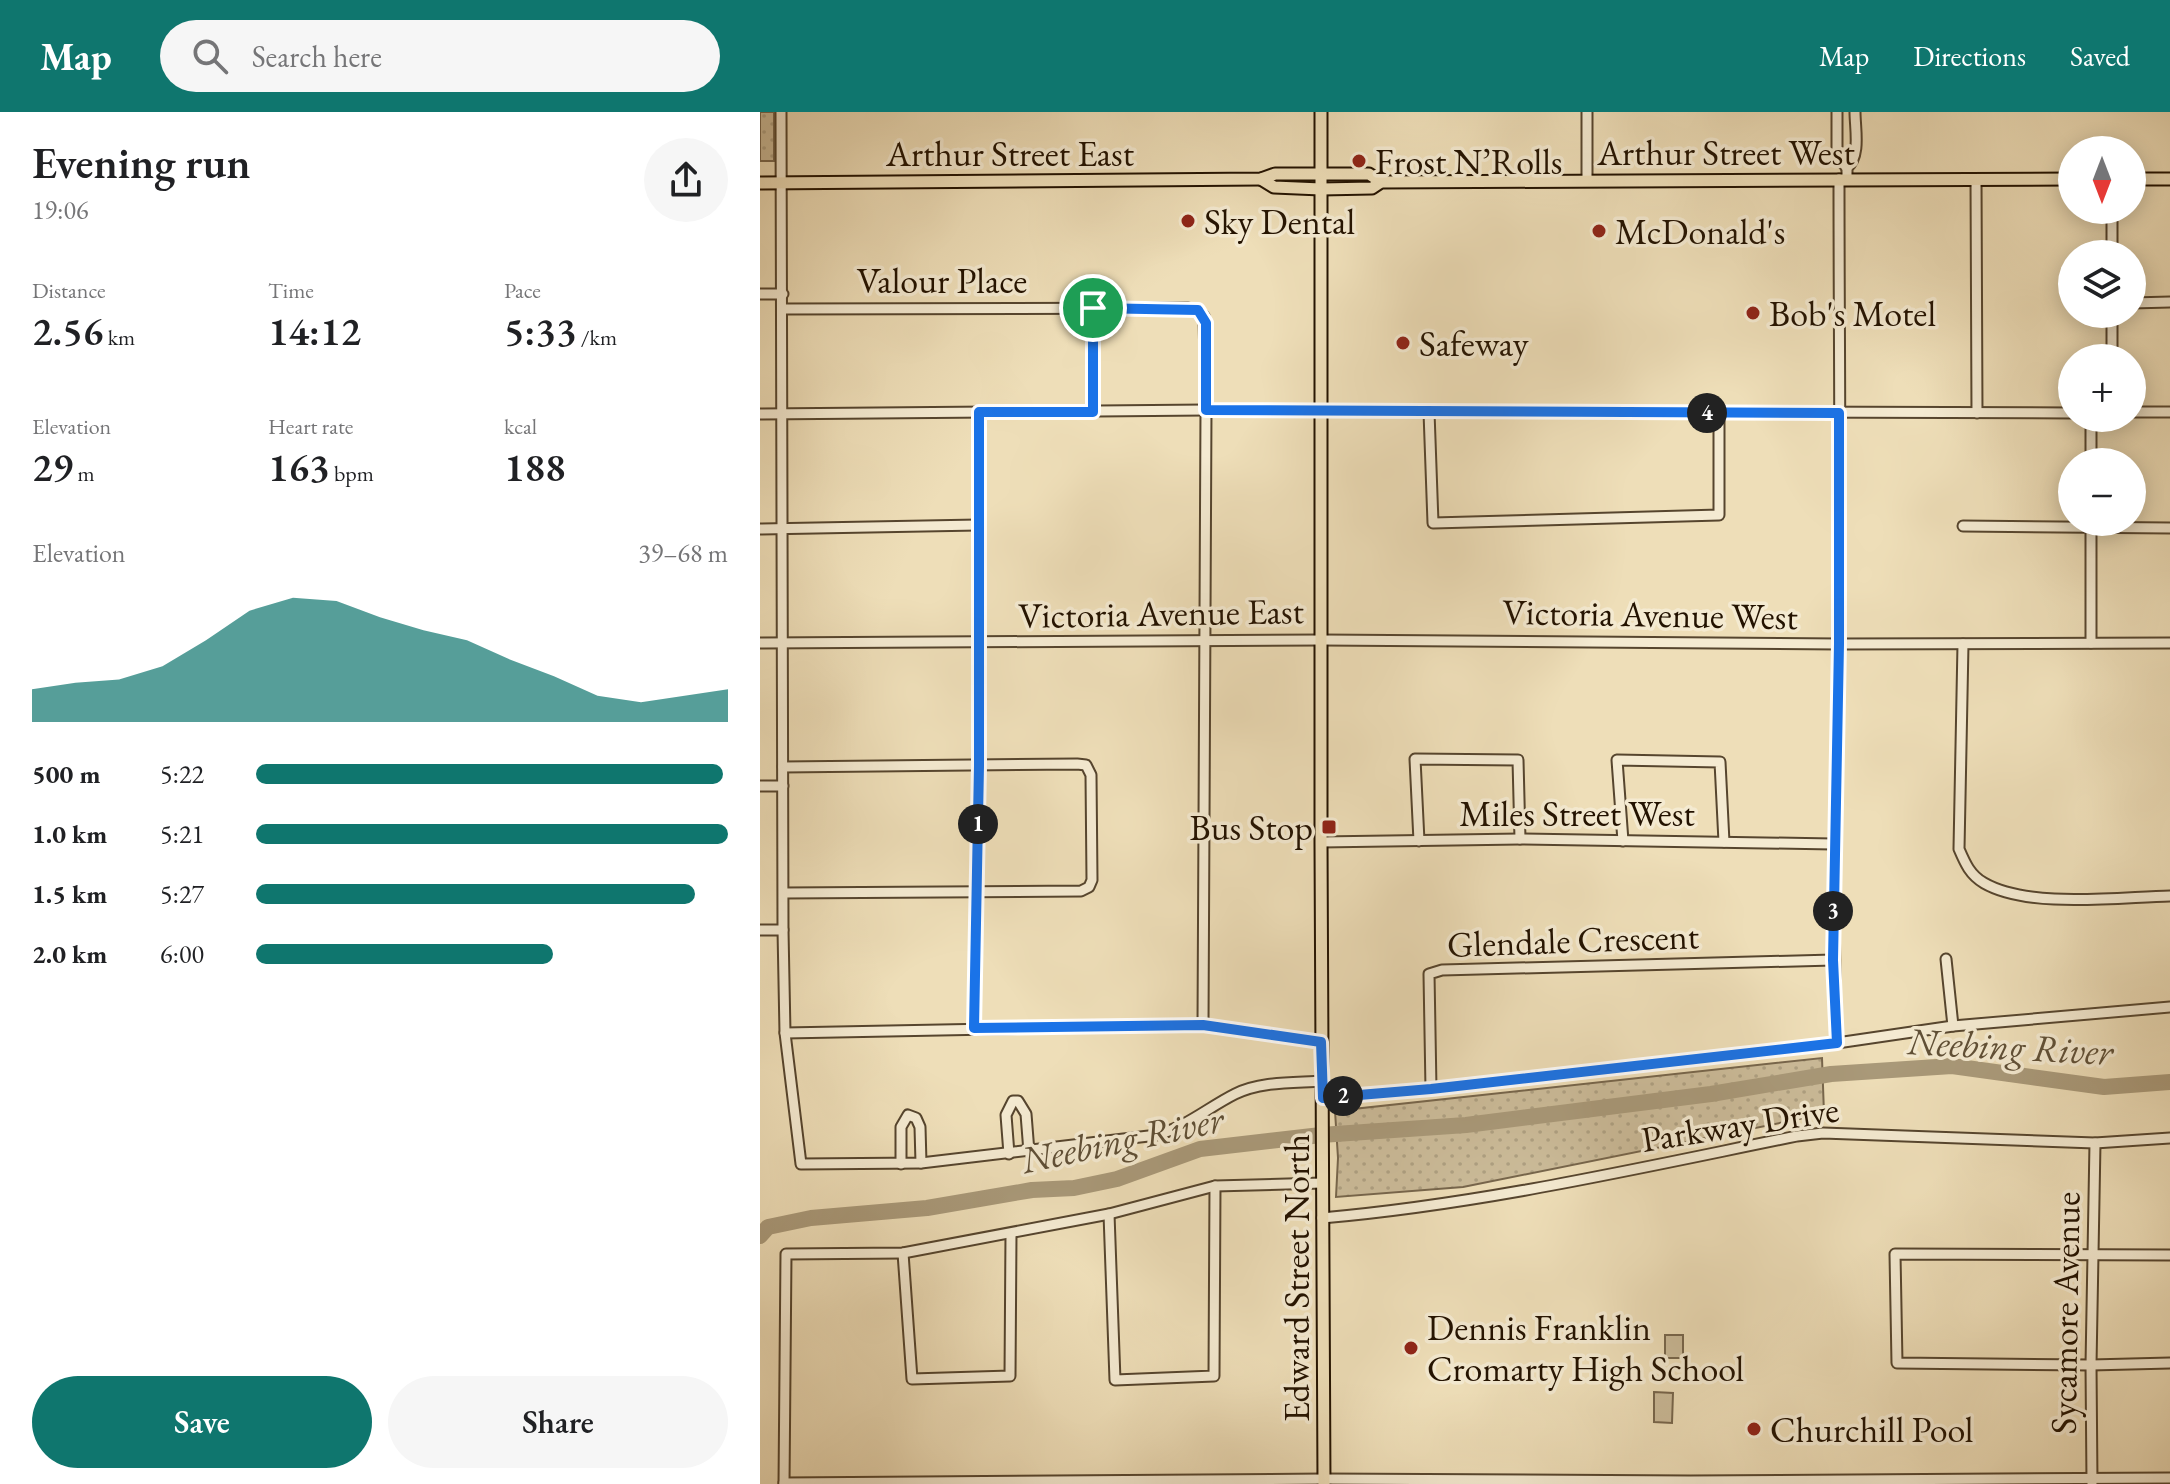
<!DOCTYPE html>
<html lang="en">
<head>
<meta charset="utf-8">
<style>
	body { margin:0; font-family:"EB Garamond",serif; background:#f6f6f6; color:#202124; height:100vh; display:flex; flex-direction:column; font-size:30px; white-space:nowrap }
	* { box-sizing:border-box; margin:0 }
	p { font-size:26px; color:#757577 }
	.icon { flex:none; width:44px; height:44px; fill:none; stroke:currentColor; stroke-width:2; stroke-linecap:round; stroke-linejoin:round }
	.map { position:relative; flex:1; overflow:hidden }
	.drawer { display:flex; flex-direction:column; background:#fff; width:760px }
	.drawer>* { flex:none }
	.needle { width:52px; rotate:180deg }
	.buttons { position:absolute; left:1298px; top:24px; display:grid; gap:16px }
	.buttons a { display:grid; place-items:center; width:88px; height:88px; border-radius:50%; background:#fff; box-shadow:0 4px 20px #0003; font-size:40px }
	.pin { position:absolute; display:grid; place-items:center; width:68px; height:68px; color:#fff; margin:-34px; border:4px solid #fff; border-radius:50%; box-shadow:0 2px 8px #0007 }
	.km { position:absolute; width:40px; height:40px; margin:-20px; border-radius:50%; background:#222; color:#fff; font-size:22px; line-height:40px; text-align:center }
	.round { display:grid; place-items:center; flex:none; width:84px; height:84px; border-radius:42px; background:#f6f6f6 }
	.overview { display:flex; align-items:center; justify-content:space-between; height:136px; padding:0 32px }
	h1 { font-size:44px; font-weight:600; line-height:60px }
	.stats { display:grid; grid-template-columns:repeat(3,1fr); gap:12px; height:136px; padding:8px 32px }
	.stats div { display:grid; align-content:center }
	.stats b { font-size:40px; font-weight:600 }
	.stats small { font-size:22px; font-weight:400 }
	.stats p { font-size:22px }
	.chart { height:224px; padding:16px 32px }
	.chart p { display:flex; justify-content:space-between }
	.chart svg { width:100%; height:144px; margin-top:8px; fill:#0f766e; opacity:.7 }
	.action { display:flex; gap:16px; margin-top:auto; padding:16px 32px }
	.action a { flex:1; height:92px; border-radius:48px; background:#0f766e; color:#fff; font-size:32px; font-weight:600; line-height:92px; text-align:center }
	.action a+a { background:#f6f6f6; color:#202124 }
	ul { padding:0 32px; list-style:none; font-size:26px }
	li { display:grid; grid-template-columns:128px 96px 1fr; align-items:center; height:60px }
	li i { height:20px; border-radius:10px; background:#0f766e }
	header { display:flex; align-items:center; gap:48px; box-sizing:border-box; height:112px; padding:0 40px; background:#0f766e; color:#fff }
	header strong { font-size:38px }
	nav { display:flex; gap:44px; margin-inline-start:auto; font-size:28px }
	.search { width:560px; height:72px; background:#f6f6f6; display:flex; align-items:center; gap:20px; box-sizing:border-box; padding:0 28px; border-radius:44px; color:#757577; font-size:30px }
	main { display:flex; flex:1; min-height:0 }
	.map>svg:first-child { display:block }
	.grass { fill:url(#grass-dots); stroke:#77664c; stroke-width:2 }
	.park { fill:url(#park-tufts); stroke:#77664c; stroke-width:2 }
	.pitch { fill:#cbbb99; stroke:#77664c; stroke-width:2 }
	.lines { fill:none; stroke-linecap:round; stroke-linejoin:round }
	.river { stroke:#a99979; stroke-width:16 }
	.minor-casing { stroke:#56452e; stroke-width:13 }
	.major-casing { stroke:#231200; stroke-width:15 }
	.minor { stroke:#f4ead1; stroke-width:9 }
	.major { stroke:#eedeb8; stroke-width:11 }
	.route-casing { stroke:#fff; stroke-width:16 }
	.route { stroke:#1a73e8; stroke-width:10 }
	.poi-dot { fill:#8f2418; stroke:#f4ead1; stroke-width:3 }
	.labels { text-anchor:middle; dominant-baseline:central; stroke-width:7; stroke-linejoin:round; paint-order:stroke }
	.street-label { font-size:36px; fill:#231200; stroke:#f4ead1 }
	.poi-label { font-size:36px; fill:#231200; stroke:#f4ead1; text-anchor:start }
	.water-label { font-size:38px; font-style:italic; fill:#5f4f36; stroke:#f4ead1 }
</style>
</head>
<body>
<header>
<strong>Map</strong>
<div class="search"><svg class="icon" aria-label="search" viewBox="0 0 24 24"><circle cx="10" cy="10" r="6"/><path d="M15 15l6 6"/></svg>Search here</div>
<nav><a>Map</a><a>Directions</a><a>Saved</a></nav>
</header>
<main>
<section class="drawer">
<div class="overview"><div><h1>Evening run</h1><p>19:06</p></div><a class="round"><svg class="icon" aria-label="share" viewBox="0 0 24 24"><path d="M12 15V3M7 8l5-5 5 5M5 13v7h14v-7"/></svg></a></div>
<div class="stats">
<div><p>Distance</p><b>2.56<small> km</small></b></div>
<div><p>Time</p><b>14:12</b></div>
<div><p>Pace</p><b>5:33<small> /km</small></b></div>
</div>
<div class="stats">
<div><p>Elevation</p><b>29<small> m</small></b></div>
<div><p>Heart rate</p><b>163<small> bpm</small></b></div>
<div><p>kcal</p><b>188</b></div>
</div>
<div class="chart"><p><span>Elevation</span>39–68 m</p>
<svg viewBox="0 0 160 44" preserveAspectRatio="none"><path d="M0 44V34L10 32L20 31L30 27L40 19L50 10L60 6L70 7L80 12L90 16L100 19L110 25L120 30L130 36L140 38L150 36L160 34V44z"/></svg>
</div>
<ul>
<li><b>500 m</b>5:22<i style="width:99%"></i></li>
<li><b>1.0 km</b>5:21<i style="width:100%"></i></li>
<li><b>1.5 km</b>5:27<i style="width:93%"></i></li>
<li><b>2.0 km</b>6:00<i style="width:63%"></i></li>
</ul>
<div class="action"><a>Save</a><a>Share</a></div>
</section>
<div class="map">
<svg width="1410" height="1372" viewBox="0 0 1410 1372">
	<defs>
		<pattern id="grass-dots" width="8" height="8" patternUnits="userSpaceOnUse" patternTransform="scale(2)"><rect width="8" height="8" fill="#cbbb99"/><path d="M2 2h.1M6 6h.1" fill="none" stroke="#aea082" stroke-width="1.8" stroke-linecap="round"/></pattern>
		<pattern id="park-tufts" width="24" height="20" patternUnits="userSpaceOnUse" patternTransform="scale(2)"><rect width="24" height="20" fill="#cbbb99"/><path d="M3 7l-1-3M5 7V3M7 7l1-3M15 17l-1-3M17 17v-4M19 17l1-3" fill="none" stroke="#aea082"/></pattern>
	</defs>
	<rect width="100%" height="100%" fill="#eedeb8"/>
	<filter id="stains"><feTurbulence type="fractalNoise" baseFrequency=".0025" numOctaves="4"/><feColorMatrix values="0 0 0 0 .2 0 0 0 0 .09 0 0 0 0 .02 0 0 0 .5 -.17"/></filter>
	<radialGradient id="worn" r=".72"><stop offset=".6" stop-color="#630" stop-opacity="0"/><stop offset="1" stop-color="#630" stop-opacity=".3"/></radialGradient>
	<g class="grass">
		<rect x="0" y="0" width="14" height="49"/>
		<path d="M1062,946L1064,1002L703,1075L576,1085L578,1046L575,999Z"/>
	</g>
	<rect class="park" x="905" y="1223" width="18" height="23"/>
	<path class="pitch" d="M894,1280L913,1281L912,1311L894,1310Z"/>
	<g class="lines">
		<path class="river" d="M0,1124L8,1115L51,1106L167,1096L272,1078L314,1076L357,1067L440,1037L561,1023L706,1013L951,982L1071,962L1192,954L1344,975L1410,970"/>
		<defs>
			<g id="minor">
				<path d="M21,0L23,818L25,921L41,1052L161,1051L397,1023C426,1015 449,995 475,982C501,969 535,971 562,969"/>
				<path d="M827,0V69"/>
				<path d="M1077,0V44L1087,56"/>
				<path d="M1087,67V56C1101,44 1095,17 1095,0"/>
				<path d="M1216,67L1217,301"/>
				<path d="M1352,142V98"/>
				<path d="M0,182H23"/>
				<path d="M1372,191L1410,190"/>
				<path d="M333,196V300"/>
				<path d="M23,197L427,196L438,198L444,204L446,298L443,913"/>
				<path d="M1352,202V246"/>
				<path d="M669,300L673,411L959,403V301"/>
				<path d="M1372,300H1410"/>
				<path d="M0,302L446,298L1312,301"/>
				<path d="M1331,350V306"/>
				<path d="M1331,410V531"/>
				<path d="M1203,414L1410,416"/>
				<path d="M0,417L218,413"/>
				<path d="M0,531L562,528L1079,532L1410,531"/>
				<path d="M1203,532L1199,737C1205,751 1210,763 1224,771C1269,797 1359,785 1410,784"/>
				<path d="M23,655L317,652L326,653L331,663L332,768L329,775L321,779L24,781"/>
				<path d="M0,674H23"/>
				<path d="M659,729L655,647L758,648L760,727"/>
				<path d="M863,729L857,648L960,650L964,730"/>
				<path d="M561,730L760,727L1073,732"/>
				<path d="M0,818H23"/>
				<path d="M1186,847L1193,914"/>
				<path d="M214,916L219,654V300"/>
				<path d="M25,921L443,913L561,930"/>
				<path d="M1077,931C1071,798 1077,665 1079,532C1081,377 1079,222 1079,67"/>
				<path d="M671,977L669,862L682,858L1073,848"/>
				<path d="M563,986L671,977L1077,931L1193,914L1410,895"/>
				<path d="M249,1042L246,1003L253,989H258L266,1002L269,1040"/>
				<path d="M141,1052V1015L148,1003L156,1006L160,1015L161,1051"/>
				<path d="M349,1102L355,1268L454,1264L455,1074"/>
				<path d="M562,1106C722,1092 879,1056 1037,1024L1063,1021L1335,1031L1410,1026"/>
				<path d="M143,1141L152,1267L250,1264L251,1122"/>
				<path d="M1410,1143L1135,1142L1137,1251L1331,1253L1410,1251"/>
				<path d="M24,1371L564,1367L930,1369L1410,1366"/>
				<path d="M1332,1371L1331,1253L1335,1031"/>
				<path d="M24,1372L26,1142L143,1141L349,1102L455,1074L562,1071"/>
			</g>
			<g id="major">
				<path d="M561,0V730L564,1372"/>
				<path d="M501,67L514,75L561,77L612,76L621,70L1312,67"/>
				<path d="M1372,67H1410"/>
				<path d="M0,71L501,67L515,62H609L621,70"/>
			</g>
		</defs>
		<use href="#minor" class="minor-casing"/>
		<use href="#major" class="major-casing"/>
		<use href="#minor" class="minor"/>
		<use href="#major" class="major"/>
	</g>
	<g class="lines">
		<defs>
			<path id="route" d="M333,196L438,198L446,211V298L1079,301V532L1073,848L1077,931L671,977L563,986L561,930L443,913L214,916L219,654V300H333Z"/>
		</defs>
		<use href="#route" class="route-casing"/>
		<use href="#route" class="route"/>
	</g>
	<g class="poi-dot">
		<circle cx="599" cy="49" r="8"/>
		<circle cx="428" cy="109" r="8"/>
		<circle cx="839" cy="119" r="8"/>
		<circle cx="993" cy="201" r="8"/>
		<circle cx="643" cy="231" r="8"/>
		<rect x="561" y="707" width="16" height="16" rx="4"/>
		<circle cx="651" cy="1236" r="8"/>
		<circle cx="994" cy="1317" r="8"/>
	</g>
	<g class="labels">
		<g class="street-label">
			<text x="966" y="40">Arthur Street West</text>
			<text x="250" y="41">Arthur Street East</text>
			<text x="182" y="168">Valour Place</text>
			<text transform="translate(401 501) rotate(-1)">Victoria Avenue East</text>
			<text transform="translate(890 502) rotate(1)">Victoria Avenue West</text>
			<text x="817" y="701">Miles Street West</text>
			<text transform="translate(813 828) rotate(-2)">Glendale Crescent</text>
			<text transform="translate(980 1012) rotate(-9)">Parkway Drive</text>
			<text transform="translate(536 1166) rotate(-90)">Edward Street North</text>
			<text transform="translate(1305 1201) rotate(-89)">Sycamore Avenue</text>
		</g>
		<g class="poi-label">
			<text x="615" y="49">Frost N’Rolls</text>
			<text x="444" y="109">Sky Dental</text>
			<text x="855" y="119">McDonald's</text>
			<text x="1009" y="201">Bob's Motel</text>
			<text x="659" y="231">Safeway</text>
			<text x="553" y="715" text-anchor="end">Bus Stop</text>
			<text x="667" y="1215">Dennis Franklin<tspan x="667" dy="41">Cromarty High School</tspan></text>
			<text x="1010" y="1317">Churchill Pool</text>
		</g>
		<g class="water-label">
			<text transform="translate(1250 934) rotate(3)">Neebing River</text>
			<text transform="translate(362 1027) rotate(-12)">Neebing River</text>
		</g>
	</g>
	<rect width="100%" height="100%" filter="url(#stains)"/>
	<rect width="100%" height="100%" fill="url(#worn)"/>
</svg>
<div class="buttons">
<a><svg class="needle" viewBox="-14 -14 28 28"><path d="M0-13l5 13h-10z" fill="#e53935"/><path d="M0 13l5-13h-10z" fill="#757577"/></svg></a>
<a><svg class="icon" aria-label="layers" viewBox="0 0 24 24"><path d="M12 4l9 5-9 5-9-5zM3 14l9 5 9-5"/></svg></a>
<a>+</a>
<a>−</a>
</div>
<div class="pin" style="left:333px;top:196px;background:#1e9e55"><svg class="icon" aria-label="arrive" viewBox="0 0 24 24"><path d="M6 21V4h12l-3 4 3 4H6"/></svg></div>
<b class="km" style="left:218px;top:712px">1</b>
<b class="km" style="left:583px;top:984px">2</b>
<b class="km" style="left:1073px;top:799px">3</b>
<b class="km" style="left:947px;top:301px">4</b>
</div>
</main>
</body>
</html>
